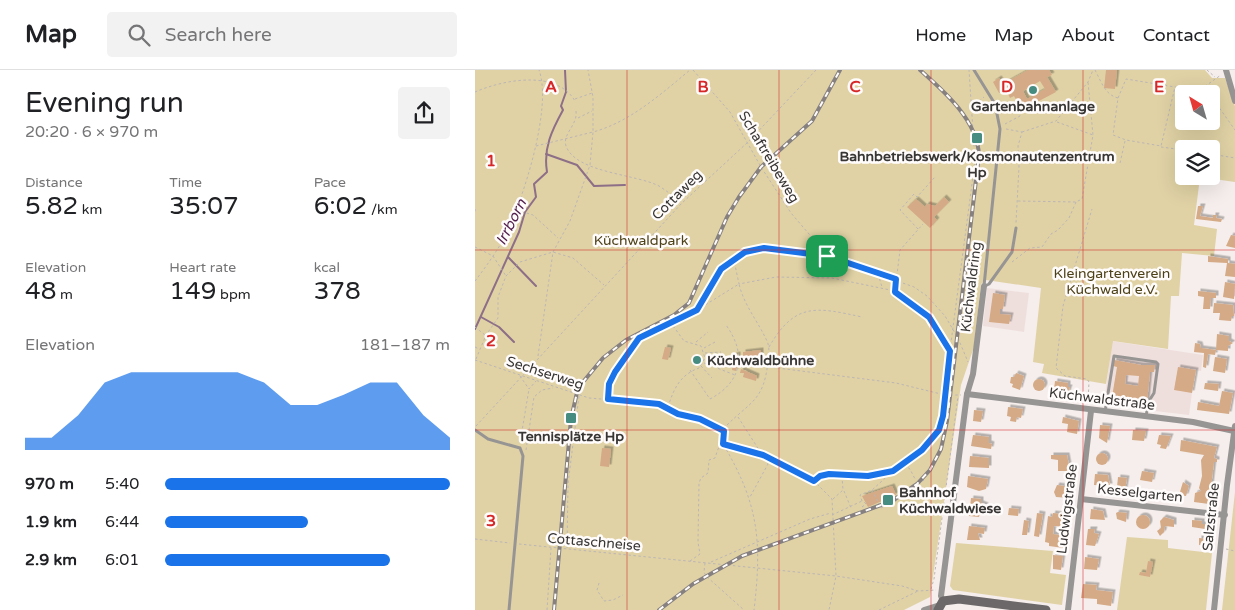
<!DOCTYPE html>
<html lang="en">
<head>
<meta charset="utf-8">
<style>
	body { margin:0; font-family:"Varela Round",sans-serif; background:#f2f2f2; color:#202124; height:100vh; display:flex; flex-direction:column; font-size:19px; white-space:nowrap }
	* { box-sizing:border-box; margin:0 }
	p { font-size:16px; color:#757577 }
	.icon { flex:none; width:28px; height:28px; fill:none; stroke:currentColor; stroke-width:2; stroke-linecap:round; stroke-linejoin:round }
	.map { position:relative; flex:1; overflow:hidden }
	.side { display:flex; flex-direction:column; background:#fff; width:475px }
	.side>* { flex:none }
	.needle { width:32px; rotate:323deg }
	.buttons { position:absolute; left:700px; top:15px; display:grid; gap:10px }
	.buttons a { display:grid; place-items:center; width:45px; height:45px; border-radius:5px; background:#fff; box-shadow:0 5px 20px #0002; font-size:25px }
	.pin { position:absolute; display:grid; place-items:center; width:42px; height:42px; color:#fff; margin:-21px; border-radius:10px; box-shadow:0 2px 8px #0006 }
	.round { display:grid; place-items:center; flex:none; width:52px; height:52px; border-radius:5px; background:#f2f2f2 }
	.summary { display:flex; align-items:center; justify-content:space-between; height:85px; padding:0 25px }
	h1 { font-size:28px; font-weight:600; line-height:38px }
	.metrics { display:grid; grid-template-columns:repeat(3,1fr); gap:8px; height:85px; padding:5px 25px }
	.metrics div { display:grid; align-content:center }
	.metrics b { font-size:25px; font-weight:600 }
	.metrics small { font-size:14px; font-weight:400 }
	.metrics p { font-size:14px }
	.chart { height:140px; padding:10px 25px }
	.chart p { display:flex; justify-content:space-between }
	.chart svg { width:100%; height:90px; margin-top:5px; fill:#1a73e8; opacity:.7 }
	ul { padding:0 25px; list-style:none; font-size:16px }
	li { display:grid; grid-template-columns:80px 60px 1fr; align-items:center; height:38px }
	li i { height:12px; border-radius:6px; background:#1a73e8 }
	header { display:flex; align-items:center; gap:30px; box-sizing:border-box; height:70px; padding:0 25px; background:#fff; border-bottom:1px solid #e0e0e0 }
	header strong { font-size:24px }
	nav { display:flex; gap:28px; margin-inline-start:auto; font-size:18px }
	.search { width:350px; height:45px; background:#f2f2f2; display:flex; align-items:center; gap:12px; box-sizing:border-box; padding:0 18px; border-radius:5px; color:#757577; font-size:19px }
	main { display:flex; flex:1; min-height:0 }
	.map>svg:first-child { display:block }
	.built { fill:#efdfdc }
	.green { fill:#e0d2a5; fill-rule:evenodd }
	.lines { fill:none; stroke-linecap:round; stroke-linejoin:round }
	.stream { stroke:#8d6f88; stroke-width:2 }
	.building { fill:#d5aa86; fill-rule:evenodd; filter:url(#shadow) }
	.path { stroke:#bcb6b5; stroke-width:1; stroke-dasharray:2.5 2.5; stroke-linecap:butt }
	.service { stroke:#979494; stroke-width:3 }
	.minor { stroke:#979494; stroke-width:6 }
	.secondary { stroke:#6c6869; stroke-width:9 }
	.rail-casing { stroke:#868180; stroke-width:4 }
	.rail { stroke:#fffcfb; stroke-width:2; stroke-dasharray:5.5; stroke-linecap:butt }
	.route-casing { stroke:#fff; stroke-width:10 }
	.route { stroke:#1a73e8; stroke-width:6 }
	.grid { fill:none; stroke:#d62828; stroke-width:1; stroke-opacity:0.55 }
	.poi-dot { fill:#478c81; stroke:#fffcfb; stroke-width:2 }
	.labels { text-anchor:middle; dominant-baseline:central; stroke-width:5; stroke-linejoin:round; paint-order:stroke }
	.poi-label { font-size:14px; font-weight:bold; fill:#383535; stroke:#fffcfb }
	.street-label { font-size:14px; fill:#383535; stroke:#fffcfb }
	.park-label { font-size:14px; fill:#4d4118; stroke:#fffcfb }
	.water-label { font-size:15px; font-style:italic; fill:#521e4d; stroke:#fffcfb }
	.grid-label { font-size:16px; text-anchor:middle; font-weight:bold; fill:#d62828; stroke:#fffcfb; stroke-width:5; stroke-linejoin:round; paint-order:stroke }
</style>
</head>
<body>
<header>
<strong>Map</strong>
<div class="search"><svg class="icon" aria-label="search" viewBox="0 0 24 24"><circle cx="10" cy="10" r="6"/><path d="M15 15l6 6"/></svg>Search here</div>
<nav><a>Home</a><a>Map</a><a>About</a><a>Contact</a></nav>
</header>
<main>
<section class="side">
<div class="summary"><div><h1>Evening run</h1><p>20:20 · 6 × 970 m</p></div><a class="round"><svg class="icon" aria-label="share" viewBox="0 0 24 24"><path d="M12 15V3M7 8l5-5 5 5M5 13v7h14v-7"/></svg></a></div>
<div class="metrics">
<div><p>Distance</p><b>5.82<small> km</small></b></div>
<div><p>Time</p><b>35:07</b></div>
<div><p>Pace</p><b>6:02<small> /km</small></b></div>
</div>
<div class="metrics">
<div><p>Elevation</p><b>48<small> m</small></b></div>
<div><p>Heart rate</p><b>149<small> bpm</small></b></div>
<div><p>kcal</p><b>378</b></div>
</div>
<div class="chart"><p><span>Elevation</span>181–187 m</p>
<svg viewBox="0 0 160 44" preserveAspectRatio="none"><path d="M0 44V38L10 38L20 27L30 11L40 6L50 6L60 6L70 6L80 6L90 11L100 22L110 22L120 17L130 11L140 11L150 27L160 38V44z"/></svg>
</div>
<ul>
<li><b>970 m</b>5:40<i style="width:100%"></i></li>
<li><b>1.9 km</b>6:44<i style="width:50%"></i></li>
<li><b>2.9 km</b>6:01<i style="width:79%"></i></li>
</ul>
</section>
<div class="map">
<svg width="760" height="540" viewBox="0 0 760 540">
	<defs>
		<filter id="shadow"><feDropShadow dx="2.5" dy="-2.5" stdDeviation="0" flood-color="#0004"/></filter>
	</defs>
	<rect width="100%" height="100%" fill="#f5eeec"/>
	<g class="built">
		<path d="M512,218L554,223L549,262L508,256Z"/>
		<path d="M637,271L728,285L726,301L720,300L714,345L629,335Z"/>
	</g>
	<g class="green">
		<path d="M0,0H730L737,8H750L760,36V112L725,107L719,155L742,159L739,186L707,183L704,226H696L693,279L638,271L631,314L567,303L569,294L558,292L566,218L511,210L506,214L499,277L486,315L455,527L429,540H0ZM709,24H736V51H709ZM709,79H736V106H709Z"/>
		<path d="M760,422V540H747Z"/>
		<path d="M652,467L693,470V478L737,483L731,540H642Z"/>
		<path d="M481,473L578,481L575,503L591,505L587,535L478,520L475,516Z"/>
	</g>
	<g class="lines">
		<g class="stream">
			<path d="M71,84L102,95L119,116L150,115"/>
			<path d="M33,187L61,216"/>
			<path d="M6,247L24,257L39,272"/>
			<path d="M0,259L44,162L50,142L61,127L59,114L72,102C68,78 77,60 88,40L86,36L91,22L90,0"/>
		</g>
	</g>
	<g class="building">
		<path d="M553,0H574L577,5L572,7L581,22L547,40L539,26L535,28L531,20L524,23L518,12L524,8L528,14ZM565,11L570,19L552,29L548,21Z"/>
		<path d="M631,0H642L640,19L629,18Z"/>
		<path d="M469,127L474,132L459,147L462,150L455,158L432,137L441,129L450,137L452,134L460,136Z"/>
		<path d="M723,136H728L725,146L738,148V145H742L741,148L747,149L746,152L721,149Z"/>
		<path d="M756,165L760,166V178L751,176Z"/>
		<path d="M733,186L753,189V193L760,194V207L750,206L752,193L733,192Z"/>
		<path d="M750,212L760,214L759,229L748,227Z"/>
		<path d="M723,221L741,223V228H736L735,239H728L729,227L723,226Z"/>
		<path d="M518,223L530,225L528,239H525V244L536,245L534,254L514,252Z"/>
		<path d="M739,233L758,235L759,246H757L756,251L744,250L745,243H738Z"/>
		<path d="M742,264L754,266V271L758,273L753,276V281L741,280Z"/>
		<path d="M720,273L725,274L726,278L741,280L740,285L733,284L731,298L728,297L729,283L719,282Z"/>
		<path d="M190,277L196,278L193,290L187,289Z"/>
		<path d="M286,280V286L268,288V282Z"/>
		<path d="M263,284V293L261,301L257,300L259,285Z"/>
		<path d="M740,287L752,289L750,303L738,301Z"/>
		<path d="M639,290L666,295H680L679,302H675L672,332L637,327L642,297L638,296ZM651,305L664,306L663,316L650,314Z"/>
		<path d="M703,297L721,300L717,323L699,320Z"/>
		<path d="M266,299L282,306L281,311L268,307L269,303H265Z"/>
		<path d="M541,303L549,306L545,320L537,317L538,314L535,313L536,307H539Z"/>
		<circle cx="564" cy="315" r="6"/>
		<path d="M580,311L593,313V317H595L591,329L578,327Z"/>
		<path d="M730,313L744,314L743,321L729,319Z"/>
		<path d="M747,321L758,323L754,344L722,340L723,332L744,336Z"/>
		<path d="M533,337L548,339L546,348L542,347L541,352L535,351L536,347L532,346Z"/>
		<path d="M499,340L508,341L506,352L498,351Z"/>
		<path d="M588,347L604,351L602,364L592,362L593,354L587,353Z"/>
		<path d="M625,355L635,356L632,373L624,368Z"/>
		<path d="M658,360L671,361L669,371L657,370Z"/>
		<path d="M498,365L514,367V373L517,374L516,379L496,376Z"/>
		<path d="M684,365L696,366L691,379L685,378L686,375L682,374Z"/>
		<path d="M706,370L742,377L739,388L742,389V392H739L734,434L719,432L720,423L726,421L724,418L727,406L726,390L729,385L705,381Z"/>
		<path d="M127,378L136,379L134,397L125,396Z"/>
		<circle cx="627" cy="389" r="6"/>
		<path d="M576,385H592L595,401H583V390L576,389Z"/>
		<path d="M495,386L514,388V398L494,397Z"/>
		<path d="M667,401L679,403L677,412L665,410Z"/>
		<path d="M620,404L633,405L635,416L619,415Z"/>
		<path d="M493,406L513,409L511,419L504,421L492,417Z"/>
		<path d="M643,407L652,408L650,420L642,417Z"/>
		<path d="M708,412L714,416L711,426L704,425Z"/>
		<path d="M582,415L596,417L594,428L581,427L579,422Z"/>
		<path d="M417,416L421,425L393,437L387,426Z"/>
		<path d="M496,428L506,429V433L511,435L510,442L505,443L504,447L494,446Z"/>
		<path d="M534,438L544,439L543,446L533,445Z"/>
		<path d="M616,439L628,441L630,450L615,449Z"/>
		<path d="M643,442L652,443L651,452L642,449L641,443Z"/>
		<path d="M562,443L568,444L564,467L559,466Z"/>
		<path d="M578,443L593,445L592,457L579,456L578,464L591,466L589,478L574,476V473L570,472L573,446L577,447Z"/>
		<circle cx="668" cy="452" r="7"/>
		<path d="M689,447L699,450V457L690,456L689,462L685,466L682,461L686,458L685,451Z"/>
		<path d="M549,450L554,451L552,465H547Z"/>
		<path d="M717,450L727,451V454H730V459L717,457Z"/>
		<path d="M494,456L510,458L509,464L503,463L505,470H492Z"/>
		<path d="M613,459H620L619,463L624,464L620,476L611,475Z"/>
		<path d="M724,468L734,469L733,476L724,475Z"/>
		<path d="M578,485L588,486L586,500L578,499Z"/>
		<path d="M610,487L624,489L622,500L609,499Z"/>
		<path d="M673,491L678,492L675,507L664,505L665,502L671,503Z"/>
		<path d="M608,514L622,515L621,520L638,522L636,536L622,534V529L606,528Z"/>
	</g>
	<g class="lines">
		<g class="path">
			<path d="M218,0L255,42L286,97L316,143L352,185"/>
			<path d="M620,0C626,11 630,25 643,28L638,65L651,70L686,76L700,17H729L746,5"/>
			<path d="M732,0L740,7"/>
			<path d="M729,17L734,24"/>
			<path d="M0,22C30,9 82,0 100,31"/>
			<path d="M736,26L760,60"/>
			<path d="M643,28L651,9L700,17"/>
			<path d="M100,29L117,23"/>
			<path d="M497,38L509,27"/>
			<path d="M101,41C103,55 87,64 91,76C101,103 161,104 184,116C192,121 199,127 206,132"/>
			<path d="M103,48L117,41"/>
			<path d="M582,52L618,65"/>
			<path d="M530,54L545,46L546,42L540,32"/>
			<path d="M531,59L547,62L543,76L544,97L541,153"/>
			<path d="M547,62L581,51L613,12L618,0"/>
			<path d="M61,76L118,62V27L113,0"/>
			<path d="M686,77L709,80"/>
			<path d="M736,84L760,88"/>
			<path d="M645,93L650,71"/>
			<path d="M543,131L601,132L607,129L618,65L613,12"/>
			<path d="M0,139V142"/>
			<path d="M42,140L58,145L83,168"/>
			<path d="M443,159L425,140L439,124L442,127L460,107"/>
			<path d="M0,177L18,186L31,206"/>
			<path d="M262,188L260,195L264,214L301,207L357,208L420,221L454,247L475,281L468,346L464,360L447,380L418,401L393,406L354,404L345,406L339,411"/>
			<path d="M537,192L555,178L567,177L576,164L583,160L594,148L601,132"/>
			<path d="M403,204L407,217"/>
			<path d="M0,211C10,198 20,184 28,170C47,134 78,38 64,0"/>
			<path d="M420,221L425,180L448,154"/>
			<path d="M222,240L264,214C269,235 282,250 291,269C295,276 294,283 293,291C289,331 276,331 251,356L248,374L288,385L339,411L357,429L361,506L354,540"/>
			<path d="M0,257L10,265"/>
			<path d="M221,272L233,262"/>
			<path d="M0,277L4,279"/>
			<path d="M294,277C320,232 341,237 387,247"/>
			<path d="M229,278L242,271"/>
			<path d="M475,280L500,91L494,0"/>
			<path d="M230,283L246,282"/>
			<path d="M63,286L78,182L95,151L115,95L118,62C155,52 186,24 215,0"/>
			<path d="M1,289L11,265L23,248V227L31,206L45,192L78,182L98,188L129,215"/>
			<path d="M0,290L114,328L185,334L203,343L225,349L249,361"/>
			<path d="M229,293L260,305"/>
			<path d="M263,293L421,313L470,325H486"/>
			<path d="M226,296L237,308"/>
			<path d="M215,300L235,329C267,312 272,284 251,255"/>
			<path d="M45,306L54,319L61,311"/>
			<path d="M133,329L134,314L140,302L164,268L222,240L246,199L270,182L289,178L352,186L439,217L452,226L470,246L483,268L493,292"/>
			<path d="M613,332L614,312L612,309L590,306L581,298L588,236L617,139"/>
			<path d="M193,337C199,318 205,305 224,298L230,288L226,276L209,271L196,253"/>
			<path d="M263,347L293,394L275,427"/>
			<path d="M1,356L207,133L273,72L341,0"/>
			<path d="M45,373L54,319"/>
			<path d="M51,380L59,327L67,320L78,318"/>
			<path d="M429,395L435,399L440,409"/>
			<path d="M397,420L406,438L423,430L449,410L446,408"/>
			<path d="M369,421L376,438"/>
			<path d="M358,429L368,420L367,406"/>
			<path d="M387,431L385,425L397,420L417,402"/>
			<path d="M387,437L391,434L388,431"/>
			<path d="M357,445L387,431"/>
			<path d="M0,469L35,473"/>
			<path d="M44,474L361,506L427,516L443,521L461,520"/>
			<path d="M92,478L93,414L104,326"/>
			<path d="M751,479L760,481"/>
			<path d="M215,491L225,484L223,472L224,413L226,408L233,403L234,390L240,388L243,379L248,374C284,434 287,472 279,540"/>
			<path d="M236,492L335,449L356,443"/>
			<path d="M230,493L229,502L231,506L269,540"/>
			<path d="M124,513L122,520L129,531L138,530L148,525"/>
			<path d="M456,519L459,509L483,326"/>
			<path d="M72,540L76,478"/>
			<path d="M404,540L443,521"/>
		</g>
		<g class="service">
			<path d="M499,0L520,34L525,59L509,216"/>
			<path d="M510,216L514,214L537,182L541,158"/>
			<path d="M630,342L639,286L681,292L683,294L679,323L674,331L671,346"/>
			<path d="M0,360L13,369L45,378L48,386L34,540"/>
		</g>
		<g class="minor">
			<path d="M751,0L760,31"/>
			<path d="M492,324L718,352L759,361"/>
			<path d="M606,429L750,445"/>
			<path d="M468,531L466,526L492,324L498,304L509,216"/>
			<path d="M449,540L465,535"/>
			<path d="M593,540L616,341"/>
			<path d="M739,540L752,415L760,356"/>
		</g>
		<path class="secondary" d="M463,540L468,531L484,529L571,540"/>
		<defs>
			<g id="rail">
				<path d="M79,540L96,349L103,318L128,288L151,270L199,245L214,233L252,147L264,127L286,97L337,51L365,0"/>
				<path d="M184,540L218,514L267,486L417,431L442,414L455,400L466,379L472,351L504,85C502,50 470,22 445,0"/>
			</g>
		</defs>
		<use href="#rail" class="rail-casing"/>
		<use href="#rail" class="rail"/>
	</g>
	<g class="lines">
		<defs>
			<path id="route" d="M289,178L352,186L421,209L420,222L454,247L475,281L468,346L464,360L447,380L418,401L393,406L354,404L345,406L339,411L288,385L248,374L249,361L225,349L203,344L184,334L133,329L134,314L140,302L164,268L222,240L246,199L270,182Z"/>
		</defs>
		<use href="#route" class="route-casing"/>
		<use href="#route" class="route"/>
	</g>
	<path class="grid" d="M152,0V540M304,0V540M456,0V540M608,0V540M0,180H760M0,360H760"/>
	<g class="poi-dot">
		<circle cx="558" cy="20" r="5"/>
		<rect x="496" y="62" width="12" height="12" rx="2.5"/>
		<circle cx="222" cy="290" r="5"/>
		<rect x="90" y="342" width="12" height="12" rx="2.5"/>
		<rect x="407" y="424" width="12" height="12" rx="2.5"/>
	</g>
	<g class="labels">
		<g class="poi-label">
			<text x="558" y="36">Gartenbahnanlage</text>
			<text x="502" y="86">Bahnbetriebswerk/Kosmonautenzentrum<tspan x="502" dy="16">Hp</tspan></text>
			<text x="232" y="290" text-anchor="start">Küchwaldbühne</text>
			<text x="96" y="366">Tennisplätze Hp</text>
			<text x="424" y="422" text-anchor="start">Bahnhof<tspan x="424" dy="16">Küchwaldwiese</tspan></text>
		</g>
		<g class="street-label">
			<text transform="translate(294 87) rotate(59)">Schaftreibeweg</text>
			<text transform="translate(202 125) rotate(-45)">Cottaweg</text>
			<text transform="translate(496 217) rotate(-83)">Küchwaldring</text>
			<text transform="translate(70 303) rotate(18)">Sechserweg</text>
			<text transform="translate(627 329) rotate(7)">Küchwaldstraße</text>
			<text transform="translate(665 423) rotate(6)">Kesselgarten</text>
			<text transform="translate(592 439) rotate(-83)">Ludwigstraße</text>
			<text transform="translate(736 447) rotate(-84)">Salzstraße</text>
			<text transform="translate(119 472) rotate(5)">Cottaschneise</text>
		</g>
		<g class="park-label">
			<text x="166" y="170">Küchwaldpark</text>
			<text x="637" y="203">Kleingartenverein<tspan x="637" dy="16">Küchwald e.V.</tspan></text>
		</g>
		<g class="water-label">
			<text transform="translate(36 152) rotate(-63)">Irrborn</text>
		</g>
	</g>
	<g class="grid-label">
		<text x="76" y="22">A</text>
		<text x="228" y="22">B</text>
		<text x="380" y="22">C</text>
		<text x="532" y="22">D</text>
		<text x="684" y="22">E</text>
		<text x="16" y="96">1</text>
		<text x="16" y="276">2</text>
		<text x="16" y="456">3</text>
	</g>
</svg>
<div class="buttons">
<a><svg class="needle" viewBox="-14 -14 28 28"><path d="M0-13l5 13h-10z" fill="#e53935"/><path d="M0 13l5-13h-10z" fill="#757577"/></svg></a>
<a><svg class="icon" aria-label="layers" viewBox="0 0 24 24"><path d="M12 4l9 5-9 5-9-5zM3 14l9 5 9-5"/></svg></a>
</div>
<div class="pin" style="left:352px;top:186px;background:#1e9e55"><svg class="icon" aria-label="arrive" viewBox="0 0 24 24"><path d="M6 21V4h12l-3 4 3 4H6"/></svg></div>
</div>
</main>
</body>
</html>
